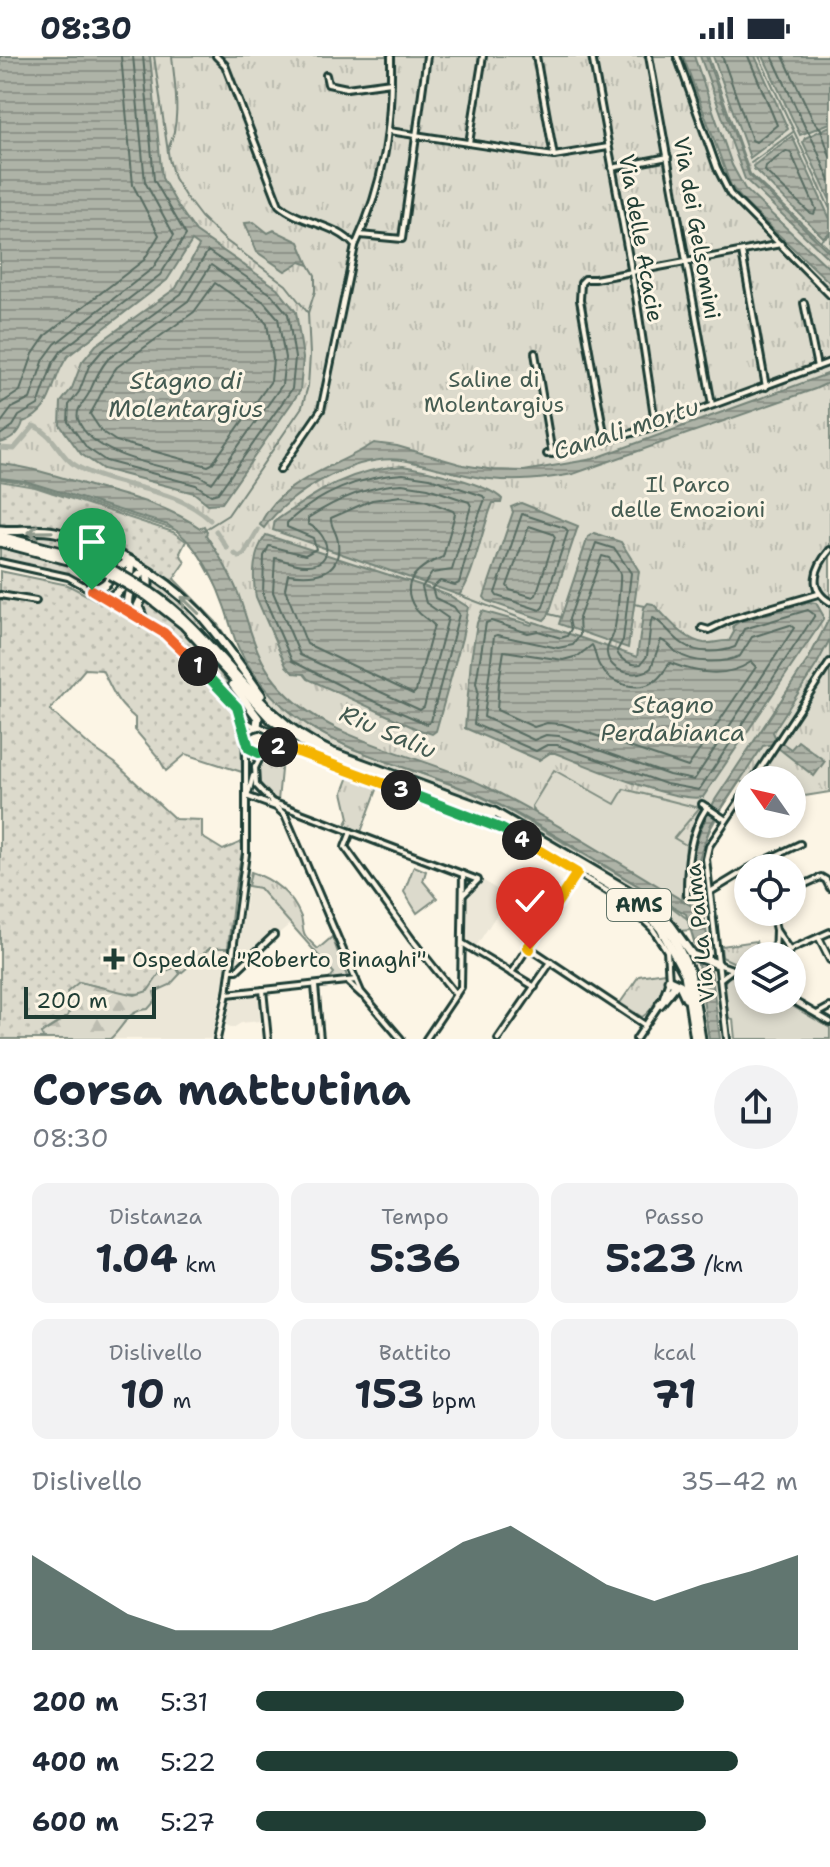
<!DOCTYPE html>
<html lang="it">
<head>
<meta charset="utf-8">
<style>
	body { margin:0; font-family:"Shantell Sans",sans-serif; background:#f2f2f3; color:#1f2937; height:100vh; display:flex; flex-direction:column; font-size:30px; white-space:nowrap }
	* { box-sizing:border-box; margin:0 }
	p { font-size:26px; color:#747a83 }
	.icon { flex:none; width:44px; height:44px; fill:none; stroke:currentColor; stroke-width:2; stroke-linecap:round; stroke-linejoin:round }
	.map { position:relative; height:983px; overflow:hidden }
	.drawer { display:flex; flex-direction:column; background:#fff; flex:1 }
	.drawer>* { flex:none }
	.needle { width:52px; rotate:304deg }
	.tools { position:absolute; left:734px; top:710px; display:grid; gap:16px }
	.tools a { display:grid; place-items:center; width:72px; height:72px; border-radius:50%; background:#fff; box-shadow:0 4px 12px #0003; font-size:40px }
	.scale { position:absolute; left:24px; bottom:20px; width:132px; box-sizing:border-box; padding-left:8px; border:4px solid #1f3d34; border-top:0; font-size:22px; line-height:28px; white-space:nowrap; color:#1f3d34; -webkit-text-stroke:6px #fcf5e5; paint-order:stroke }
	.pin { position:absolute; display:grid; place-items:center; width:68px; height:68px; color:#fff; margin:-82px -34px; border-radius:50% 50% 50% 0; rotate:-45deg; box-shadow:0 0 8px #0007 }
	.pin .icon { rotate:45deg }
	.km { position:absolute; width:40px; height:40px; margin:-20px; border-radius:50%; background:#222; color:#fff; font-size:22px; line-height:40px; text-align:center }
	.round { display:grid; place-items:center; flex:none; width:84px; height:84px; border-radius:42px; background:#f2f2f3 }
	.headline { display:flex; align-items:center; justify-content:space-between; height:136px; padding:0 32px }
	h1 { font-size:44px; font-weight:700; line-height:60px }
	.figures { display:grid; grid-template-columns:repeat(3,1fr); gap:12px; height:136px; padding:8px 32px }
	.figures div { display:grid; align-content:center; border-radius:16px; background:#f2f2f3; text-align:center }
	.figures b { font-size:40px; font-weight:700 }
	.figures small { font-size:22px; font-weight:400 }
	.figures p { font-size:22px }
	.chart { height:224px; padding:16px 32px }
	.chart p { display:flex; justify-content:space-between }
	.chart svg { width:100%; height:144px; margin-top:8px; fill:#1f3d34; opacity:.7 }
	ul { padding:0 32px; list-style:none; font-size:26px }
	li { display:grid; grid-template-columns:128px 96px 1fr; align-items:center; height:60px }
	li i { height:20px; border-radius:10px; background:#1f3d34 }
	.status { display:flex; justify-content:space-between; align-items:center; height:56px; padding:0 40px; background:#fff; direction:ltr }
	.status svg { height:22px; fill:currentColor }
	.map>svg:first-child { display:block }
	.built { fill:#ece7d8 }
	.grass { fill:url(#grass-dots); stroke:#7e8c80; stroke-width:2 }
	.forest { fill:url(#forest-firs); stroke:#7e8c80; stroke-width:2 }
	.park { fill:url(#park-tufts); stroke:#7e8c80; stroke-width:2 }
	.pitch { fill:#dcdacc; stroke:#7e8c80; stroke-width:2 }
	.water { fill:url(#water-rules); stroke:#758479; stroke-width:2 }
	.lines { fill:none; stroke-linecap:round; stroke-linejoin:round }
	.shore { stroke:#586c62; stroke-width:2 }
	.stream { stroke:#758479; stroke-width:2 }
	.canal { stroke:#aeb3a7; stroke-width:5 }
	.minor-casing { stroke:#1f3d34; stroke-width:10 }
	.highway-casing { stroke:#1f3d34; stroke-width:13 }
	.minor { stroke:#fcf5e5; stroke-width:4 }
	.highway { stroke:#fcf5e5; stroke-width:7 }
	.highway-bridge-casing { stroke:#1f3d34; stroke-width:13; stroke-linecap:butt }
	.highway-bridge { stroke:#fcf5e5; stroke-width:7 }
	.oneway { stroke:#8e998c }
	.split-1-casing { stroke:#fff; stroke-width:16 }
	.split-2-casing { stroke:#fff; stroke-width:16 }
	.split-3-casing { stroke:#fff; stroke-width:16 }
	.split-4-casing { stroke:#fff; stroke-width:16 }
	.split-5-casing { stroke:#fff; stroke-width:16 }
	.split-1 { stroke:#f0652b; stroke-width:10 }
	.split-2 { stroke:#22a559; stroke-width:10 }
	.split-3 { stroke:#f5b400; stroke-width:10 }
	.split-4 { stroke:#22a559; stroke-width:10 }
	.split-5 { stroke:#f5b400; stroke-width:10 }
	.poi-dot { fill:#1f3d34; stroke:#fcf5e5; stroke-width:3 }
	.labels { text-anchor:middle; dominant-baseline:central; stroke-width:6; stroke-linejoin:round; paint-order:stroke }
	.shield { fill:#fcf5e5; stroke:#617469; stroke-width:2 }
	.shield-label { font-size:20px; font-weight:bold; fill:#1f3d34 }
	.street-label { font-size:22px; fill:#1f3d34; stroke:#fcf5e5 }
	.park-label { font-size:22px; fill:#455c52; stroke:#fcf5e5 }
	.poi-label { font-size:22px; fill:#1f3d34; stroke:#fcf5e5; text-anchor:start }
	.water-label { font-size:24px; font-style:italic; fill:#435a51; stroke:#fcf5e5 }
</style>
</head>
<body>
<div class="status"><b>08:30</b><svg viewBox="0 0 49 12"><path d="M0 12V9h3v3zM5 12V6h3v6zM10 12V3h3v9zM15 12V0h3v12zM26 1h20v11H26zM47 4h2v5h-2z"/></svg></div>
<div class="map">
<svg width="830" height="983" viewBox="0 0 830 983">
	<defs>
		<pattern id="grass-dots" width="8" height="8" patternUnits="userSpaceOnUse" patternTransform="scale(2)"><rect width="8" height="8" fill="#dcdacc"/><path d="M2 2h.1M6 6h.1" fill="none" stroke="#bcbcb0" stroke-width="1.8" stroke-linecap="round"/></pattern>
		<pattern id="forest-firs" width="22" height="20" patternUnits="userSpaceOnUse" patternTransform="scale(2)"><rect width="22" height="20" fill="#dcdacc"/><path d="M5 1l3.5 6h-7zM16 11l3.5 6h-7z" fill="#bcbcb0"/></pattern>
		<pattern id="park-tufts" width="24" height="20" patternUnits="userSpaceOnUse" patternTransform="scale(2)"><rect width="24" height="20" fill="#dcdacc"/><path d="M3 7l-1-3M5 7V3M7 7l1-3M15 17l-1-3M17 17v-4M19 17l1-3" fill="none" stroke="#bcbcb0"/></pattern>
		<pattern id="water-rules" width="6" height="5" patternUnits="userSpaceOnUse" patternTransform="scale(2)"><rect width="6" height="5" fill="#aeb3a7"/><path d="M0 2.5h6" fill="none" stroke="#8d9389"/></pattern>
	</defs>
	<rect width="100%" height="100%" fill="#fcf5e5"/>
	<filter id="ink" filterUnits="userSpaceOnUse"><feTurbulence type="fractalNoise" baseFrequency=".0125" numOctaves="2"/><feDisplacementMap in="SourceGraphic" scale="16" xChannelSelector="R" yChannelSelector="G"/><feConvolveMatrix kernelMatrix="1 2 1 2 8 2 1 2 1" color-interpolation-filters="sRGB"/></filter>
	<g filter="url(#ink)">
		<g class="built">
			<path d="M239,819L234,839L225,922L211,983H39Z"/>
			<path d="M481,823L508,841L475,892L465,884L466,845Z"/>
			<path d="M248,830L259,831L291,867L276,880L273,877L241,906L237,902Z"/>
			<path d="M259,939L260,965L241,967L233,972L224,968L229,942Z"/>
		</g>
		<g class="grass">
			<path d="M0,425L35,431L173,476L186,485L180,497L185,507L174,523L216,566L245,609L247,607L259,624L442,723L501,750L686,858L691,874L679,875L655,846L515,762L311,683L272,649L202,558L168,524L62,476L0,472Z"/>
			<path d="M39,477L60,479L120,506L115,512L62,493L12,479Z"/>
			<path d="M0,489L82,511L109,523L94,530L65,517L0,503Z"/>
			<path d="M0,515L68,529L154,575L233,654L241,681L242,716L186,698L166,715L158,701L135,674V662C114,644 115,638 102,614L85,613L50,654L89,689L115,707L175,763L202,764V781L223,794L244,785L234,839L228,892H210L180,918L176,911C155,920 160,926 147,935C135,944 94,929 79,926L67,961L41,977L44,983H0Z"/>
			<path d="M152,523L200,562L243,619L188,562L152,533L145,543L179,570L204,596L253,660V666L249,665L237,643L178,583L142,557L141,544Z"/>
		</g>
		<path class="forest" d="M176,911L180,918L170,929L154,936L156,944L148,953C127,954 124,971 110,983H44L41,978L67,961L71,953L67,936L79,926L135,939L148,935L160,917Z"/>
		<g class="park">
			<path d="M0,0H830V736L792,742V724H748V730L740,725C699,787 695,791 705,867L689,864L665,846L527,763L483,740L353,693L315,674L283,650L199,498L185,480L176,474L26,427L0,423Z"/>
			<path d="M276,693H283L278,745C253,734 249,705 276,693Z"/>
			<path d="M350,718L358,721V724L378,731L361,776L345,770L349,762L343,736Z"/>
			<path d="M251,816C273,823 292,838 301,861C303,867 302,874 305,879C308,884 314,889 318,893L332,881L348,923L328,925L334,917L259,832L248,830Z"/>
			<path d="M756,885L759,900H748V913L722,901L721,890Z"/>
			<path d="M665,916C665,932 656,952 642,961L620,947L639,920Z"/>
		</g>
		<g class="pitch">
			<path d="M554,714L615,748L624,733L695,751L701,750L674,782L686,789L682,845L536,759L532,750Z"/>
			<path d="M414,810L426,815L423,825L437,842L417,857L404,836Z"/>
			<path d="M735,919L748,925V944H782L830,972V983H735L733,963L728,962L724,927L728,921Z"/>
		</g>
		<g class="water">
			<path d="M0,0H150L162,122L178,150L196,176L277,232L296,256L303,302L300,335L222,447L208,448L194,437L103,413L81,398L60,369L61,346L72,332L82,306L96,289L176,232L199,190L192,185L167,224L68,300C50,323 55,356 23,366C20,377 11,385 0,387Z"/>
			<path d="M683,0H694L732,109L745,133L830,213V227L745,147L731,130Z"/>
			<path d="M700,0H706L749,119L830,197V204L745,123Z"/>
			<path d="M713,0H755L788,73L750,102Z"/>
			<path d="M763,0H830V67L800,79Z"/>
			<path d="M830,70V144L803,86L805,82Z"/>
			<path d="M792,80L830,163V176L823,181L754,113L753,110Z"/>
			<path d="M254,166L268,177L274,174L299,186L309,209L300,206L285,215L257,196L245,167Z"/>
			<path d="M830,317V326L815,333L573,418C544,423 519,426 490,423C460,420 431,409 402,404C356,398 289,436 264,472L260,469C279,424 337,411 374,387L397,390L463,409L494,414L524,415L593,403Z"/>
			<path d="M0,408C31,411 60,421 90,430C129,441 167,449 200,472L204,470L207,476L206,479C218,497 230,517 238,537C249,568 255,600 276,626C328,689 416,695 485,730C555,765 622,809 690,849L692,800L702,770L715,744L809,602L830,561V583L817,608L773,676L776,683L791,693L798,685L825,705L814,720L773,688L763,690L711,768L699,803V816L720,983H709L695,889L686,858C618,820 552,773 481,740C415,710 339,700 283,650C265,634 250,614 239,593C232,578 229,562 223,547C212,516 196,486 168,469L25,425L0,422Z"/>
			<path d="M403,410C427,414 486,427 502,443L501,447H493C482,471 473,525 459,539L273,474L275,465C317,436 349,413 403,410Z"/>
			<path d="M521,447L578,470L548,560L544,564L487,545L484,541L513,456L511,451Z"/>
			<path d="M594,477L621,486L639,515L628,592L559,568L588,481Z"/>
			<path d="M266,479L423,530L450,540L468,551L462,582L436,675L432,678L417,673L308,623L304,618L293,617L286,610L256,541C252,521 253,496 266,479Z"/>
			<path d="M808,546L816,547L823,559V564L703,741C674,747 586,709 555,697H550L539,704L465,672L471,604L477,567L482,555L531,569L534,566L637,601L644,552L648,547L653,548C668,562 683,584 704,587C713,588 721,584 729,585L734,576L733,570L739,566Z"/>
		</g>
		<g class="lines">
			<g class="shore">
				<path d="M722,0L752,84L756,86L777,69L748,0"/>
				<path d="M772,0L805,71C812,77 824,113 830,125"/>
				<path d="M783,0L813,64L821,73L830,101"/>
				<path d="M786,95L791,97L816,153L814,158L810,157L765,115L766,110Z"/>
				<path d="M208,195L271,238L288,258L295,302L292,333L218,437L211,439L196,429L106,405L87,392L68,366L69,349L79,336L89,310L102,295L181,238Z"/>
				<path d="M211,209L264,246L278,262L285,302L282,329L212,427L200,420C166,411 90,401 78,363C75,352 86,345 90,335C95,323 99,314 108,303L188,245Z"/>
				<path d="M215,227L256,255L267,268L273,303L271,325L212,408L208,410L116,385L102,376L90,358C100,343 105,325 117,311L194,256Z"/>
				<path d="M0,348L20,335L33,298L46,279L144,204L159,179L133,129L121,0"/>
				<path d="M0,368L12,352L30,343L44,303L55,288L153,212L174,179L145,126L133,0"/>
				<path d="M0,379L13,370L19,360L38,349L53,307L62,294L160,219L186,179L154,124L143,0"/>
				<path d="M403,418L430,422L483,440L485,443L474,472L459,527L455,529L440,525L432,532L435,542L454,551L459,558L431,665L427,668L351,635L292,605L263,539L264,500L269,490L305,499L316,493L313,482L287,471V467C317,438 361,420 403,418Z"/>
				<path d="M402,428L428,432L469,446L471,450L452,514L432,517L422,531L426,547L448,562L424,651L420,654L300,599L273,536L275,502C285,504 297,510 308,509C335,508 330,478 308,468V462C337,443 367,430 402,428Z"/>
				<path d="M401,440L425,444L453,455L455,458L443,501C422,509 397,524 415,552C420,560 428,563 434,569L416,635L413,638L307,588L285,533L288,518C311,521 342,521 338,486C337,476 330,470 331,462L372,444Z"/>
				<path d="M522,458L565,472L568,475L543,551L540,554L497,540L495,537Z"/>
				<path d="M529,470L553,478L555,481L536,539L533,541L510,534L507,530Z"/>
				<path d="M596,487L615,493L631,517L623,584L617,595C619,604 632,610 641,608L647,600L651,565L653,562C665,568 672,581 683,588C697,598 720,597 735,591L744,573L808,554L815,559L699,734L666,728L557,689H547L536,695L474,668L478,635L476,627L486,567L491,565L528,577L538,575L561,582L567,580L571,573L569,563Z"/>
				<path d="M602,500L609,502C612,506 618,512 620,518C621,523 616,573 613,579C611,586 606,589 607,597C609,617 638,623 651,612L661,584C668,587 671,591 676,596C693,608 722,608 740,600L752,581L790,569L794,572L694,724L669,719L559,680L546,679L534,684L484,661L494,580L497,579L558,592L573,589L580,579L579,562Z"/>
				<path d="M592,589C596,595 595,605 601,612C611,628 637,636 653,626C661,622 665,613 670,607C697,617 725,623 751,606L756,611L688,711L562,668L547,667L534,671L497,654L499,625L504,595L563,604L578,600Z"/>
			</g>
			<g class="stream">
				<path d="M154,0L169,103L174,122L185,140L201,161L225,184L286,229L308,257"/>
				<path d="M708,0L750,118L830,194"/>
				<path d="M759,0L830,153"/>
				<path d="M168,93C182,64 175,32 172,0"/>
				<path d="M751,107L793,76"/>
				<path d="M821,184L830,178"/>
				<path d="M204,474L228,459L302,351L308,330L310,299L308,257L315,235V219L309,209"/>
				<path d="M459,539L533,567"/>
				<path d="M634,548L645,550"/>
				<path d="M549,558L561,561"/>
			</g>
			<g class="canal">
				<path d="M0,392L14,393L34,370C56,379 59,401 78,411C120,434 174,430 210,464"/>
				<path d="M216,475L227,492"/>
				<path d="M235,498L239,501L244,498L258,474"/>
			</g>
			<defs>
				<g id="minor">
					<path d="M216,0L225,9L279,149C301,168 336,167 355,190L321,354L280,414"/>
					<path d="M536,0L554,100"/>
					<path d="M592,0L636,240L654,360L659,369"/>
					<path d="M649,0L712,349"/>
					<path d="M677,0L717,112L730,138L830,239"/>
					<path d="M326,19L328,28L347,32L391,26"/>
					<path d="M389,75L554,100L608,91"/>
					<path d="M469,87L483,0"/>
					<path d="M612,112L668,101"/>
					<path d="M360,179L402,183L427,0"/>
					<path d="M355,190C385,126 392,71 391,0"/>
					<path d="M742,196L766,331"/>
					<path d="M804,247L817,311"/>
					<path d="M535,297L552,398"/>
					<path d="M605,383L580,244L581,227L585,223H595L781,188"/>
					<path d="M547,398L589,390L659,369L830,306"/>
					<path d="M830,494C815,511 807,533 830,546"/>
					<path d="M0,506L68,521L143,563L172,583L230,643L244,664L255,671"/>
					<path d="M0,539L36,545"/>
					<path d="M702,572L709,574L732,563L818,538"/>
					<path d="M240,661L246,683"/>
					<path d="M268,694L278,691L287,692L502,773L622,844L652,872L667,895L669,924L663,941"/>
					<path d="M255,710L256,729L272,746"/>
					<path d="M255,712L263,696"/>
					<path d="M753,724L830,606"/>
					<path d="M248,738L253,720"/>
					<path d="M246,740L276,751L285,759L361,936L401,983"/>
					<path d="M272,746L478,824L464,838"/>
					<path d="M702,748L726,764"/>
					<path d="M351,776L345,791L413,885L456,939"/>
					<path d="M750,812L800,788"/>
					<path d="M792,834L821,821L826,824L830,832"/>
					<path d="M710,836L748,813"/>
					<path d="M687,839C687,807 689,778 707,751"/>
					<path d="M772,856L776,874L775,900"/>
					<path d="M776,874L790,895"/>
					<path d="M819,882L830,904"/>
					<path d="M462,887L535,931"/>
					<path d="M528,891L645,969"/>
					<path d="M776,900L830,876"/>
					<path d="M718,908L748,919"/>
					<path d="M231,914H237L274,879"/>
					<path d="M511,917L577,817"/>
					<path d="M720,923L733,913"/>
					<path d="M349,927L362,939"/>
					<path d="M315,930L320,983"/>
					<path d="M263,934L268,983"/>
					<path d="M227,938L356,924"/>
					<path d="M792,944L830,966"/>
					<path d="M817,958L830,951"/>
					<path d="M217,983L227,938L246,798V683L249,675L259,670L269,675L273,682L268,694L259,697L251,694L246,685"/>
					<path d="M426,983L461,931L463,818"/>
					<path d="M498,983L551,906"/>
					<path d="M636,983L659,949"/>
					<path d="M727,983L706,803L709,790L748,732"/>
				</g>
				<g id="highway">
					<path d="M0,474C18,476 37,472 55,476C107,487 161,517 198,556C221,581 241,611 261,639"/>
					<path d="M0,480L80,501L113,514"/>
					<path d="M0,486L87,509L110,519"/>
					<path d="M92,534C112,530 113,511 130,505"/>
					<path d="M150,536C217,581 255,663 331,696L494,756L637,840L672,879L690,916L701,983"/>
					<path d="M147,540L184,569L271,663L309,691L492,760"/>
					<path d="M107,542C122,537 133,520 130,505"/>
					<path d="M128,554C126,540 131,524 144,516H148"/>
					<path d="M143,563L138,550L148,529V516"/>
					<path d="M233,629L258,662L257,670"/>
					<path d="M503,765L624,838L644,854L661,873L685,918L695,983"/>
					<path d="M648,845L659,853L692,899L718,908"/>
					<path d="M669,924L680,929L686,942"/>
					<path d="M660,948L676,928"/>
				</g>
			</defs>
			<use href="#minor" class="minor-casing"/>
			<use href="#highway" class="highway-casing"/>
			<use href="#minor" class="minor"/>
			<use href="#highway" class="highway"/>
			<defs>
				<g id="highway-bridge">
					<path d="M113,514L150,536"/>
					<path d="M110,519L147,540"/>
				</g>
			</defs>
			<use href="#highway-bridge" class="highway-bridge-casing"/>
			<use href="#highway-bridge" class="highway-bridge"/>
		</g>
		<defs><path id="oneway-shaft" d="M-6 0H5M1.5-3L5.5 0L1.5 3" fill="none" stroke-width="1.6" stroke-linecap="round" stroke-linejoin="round" transform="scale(2)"/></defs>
		<g class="oneway">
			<use href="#oneway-shaft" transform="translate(40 476) rotate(179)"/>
			<use href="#oneway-shaft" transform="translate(190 549) rotate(-136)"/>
		</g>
	</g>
	<g class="lines" filter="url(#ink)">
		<defs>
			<path id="split-1" d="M92,534L164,577L198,610"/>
			<path id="split-2" d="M198,610L237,651L249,692L259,697L278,691"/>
			<path id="split-3" d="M278,691L301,697L401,734"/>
			<path id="split-4" d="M401,734L502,773L522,784"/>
			<path id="split-5" d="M522,784L577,817L528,891L530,893"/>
		</defs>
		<use href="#split-1" class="split-1-casing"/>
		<use href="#split-2" class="split-2-casing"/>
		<use href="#split-3" class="split-3-casing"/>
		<use href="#split-4" class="split-4-casing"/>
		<use href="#split-5" class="split-5-casing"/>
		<use href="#split-1" class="split-1"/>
		<use href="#split-2" class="split-2"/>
		<use href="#split-3" class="split-3"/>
		<use href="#split-4" class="split-4"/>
		<use href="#split-5" class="split-5"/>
	</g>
	<path class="poi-dot" d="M110 891h8v8h8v8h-8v8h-8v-8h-8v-8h8z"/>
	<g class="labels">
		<rect class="shield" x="607" y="833" width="64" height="32" rx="6"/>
		<g class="shield-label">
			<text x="639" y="849">AMS</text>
		</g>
		<g class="street-label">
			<text transform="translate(697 172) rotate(80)">Via dei Gelsomini</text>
			<text transform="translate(641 182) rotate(80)">Via delle Acacie</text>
			<text transform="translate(700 877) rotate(-96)">Via La Palma</text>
		</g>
		<g class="park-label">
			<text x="494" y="323">Saline di<tspan x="494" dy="25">Molentargius</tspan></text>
			<text x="688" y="428">Il Parco<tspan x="688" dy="25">delle Emozioni</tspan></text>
		</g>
		<g class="poi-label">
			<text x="132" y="903">Ospedale "Roberto Binaghi"</text>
		</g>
		<g class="water-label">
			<text x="186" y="325">Stagno di<tspan x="186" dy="28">Molentargius</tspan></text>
			<text transform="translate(626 373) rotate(-18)">Canali mortu</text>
			<text x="673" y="649">Stagno<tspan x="673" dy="28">Perdabianca</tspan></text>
			<text transform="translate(388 676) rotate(23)">Riu Saliu</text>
		</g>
	</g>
</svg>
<div class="tools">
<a><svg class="needle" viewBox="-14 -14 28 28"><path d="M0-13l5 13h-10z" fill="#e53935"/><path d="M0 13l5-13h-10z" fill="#747a83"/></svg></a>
<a><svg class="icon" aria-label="locate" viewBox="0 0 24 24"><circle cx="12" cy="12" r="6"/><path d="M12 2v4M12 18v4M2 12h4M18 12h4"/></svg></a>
<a><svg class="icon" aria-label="layers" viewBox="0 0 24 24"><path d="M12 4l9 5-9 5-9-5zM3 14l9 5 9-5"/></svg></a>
</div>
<div class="scale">200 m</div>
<div class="pin" style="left:92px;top:534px;background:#1e9e55"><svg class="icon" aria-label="arrive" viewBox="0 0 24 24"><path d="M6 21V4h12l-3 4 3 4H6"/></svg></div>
<div class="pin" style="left:530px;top:893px;background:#d93025"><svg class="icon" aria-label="check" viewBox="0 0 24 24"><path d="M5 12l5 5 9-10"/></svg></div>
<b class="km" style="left:198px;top:610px">1</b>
<b class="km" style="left:278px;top:691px">2</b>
<b class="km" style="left:401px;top:734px">3</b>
<b class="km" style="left:522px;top:784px">4</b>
</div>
<section class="drawer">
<div class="headline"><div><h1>Corsa mattutina</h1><p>08:30</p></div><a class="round"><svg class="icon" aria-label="share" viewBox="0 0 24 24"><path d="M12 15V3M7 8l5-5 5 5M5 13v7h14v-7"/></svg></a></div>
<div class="figures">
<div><p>Distanza</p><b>1.04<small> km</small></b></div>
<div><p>Tempo</p><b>5:36</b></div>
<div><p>Passo</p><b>5:23<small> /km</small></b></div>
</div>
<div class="figures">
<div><p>Dislivello</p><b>10<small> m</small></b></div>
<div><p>Battito</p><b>153<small> bpm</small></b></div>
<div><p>kcal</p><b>71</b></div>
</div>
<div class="chart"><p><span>Dislivello</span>35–42 m</p>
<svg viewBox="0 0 160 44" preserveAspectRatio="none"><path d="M0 44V15L10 24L20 33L30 38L40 38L50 38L60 33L70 29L80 20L90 11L100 6L110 15L120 24L130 29L140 24L150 20L160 15V44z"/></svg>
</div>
<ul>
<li><b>200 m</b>5:31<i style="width:79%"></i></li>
<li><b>400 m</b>5:22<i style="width:89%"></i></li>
<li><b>600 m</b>5:27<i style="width:83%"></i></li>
</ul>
</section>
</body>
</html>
